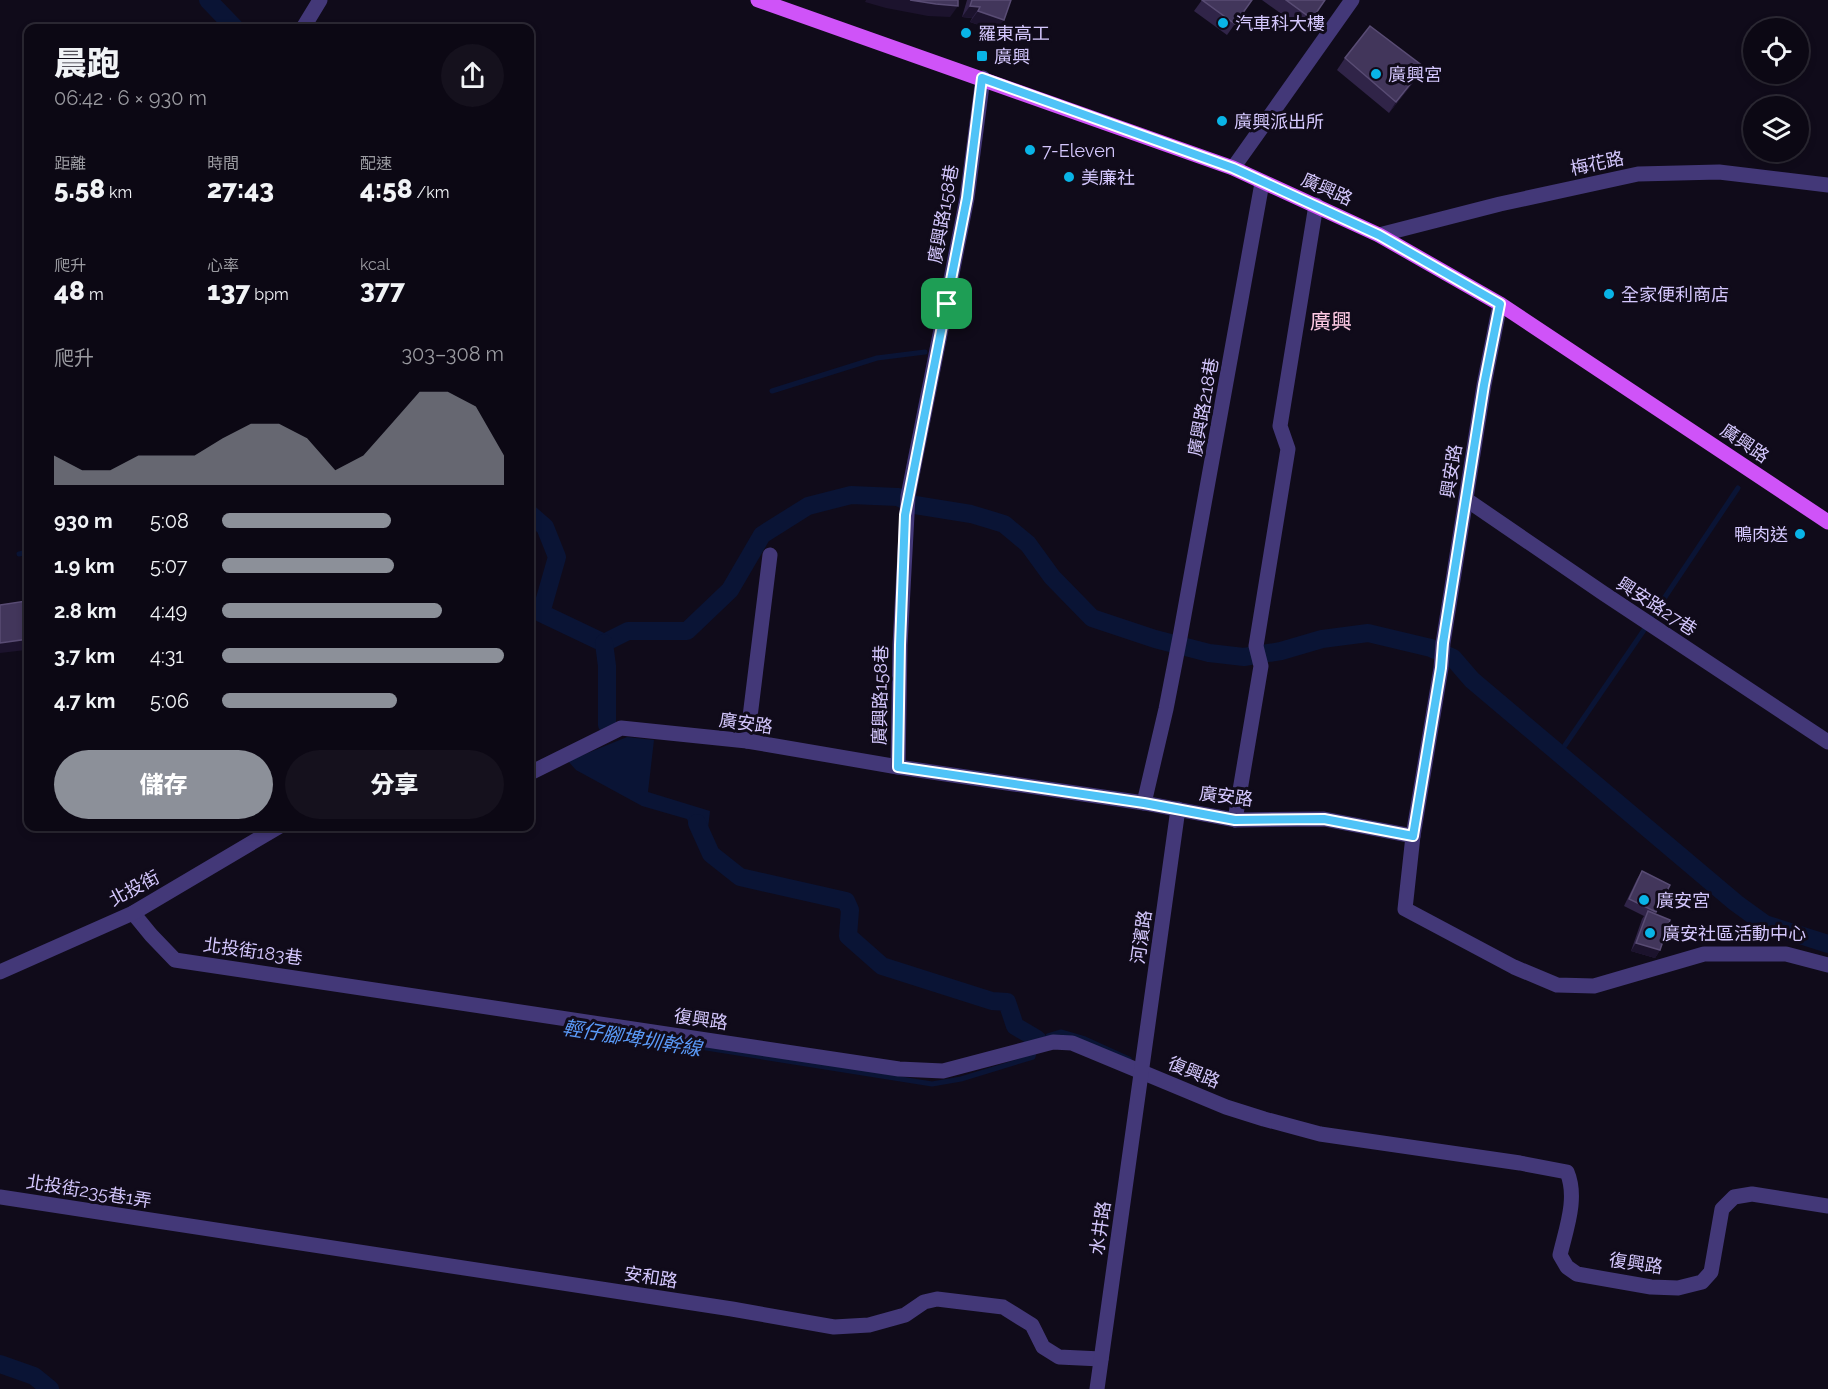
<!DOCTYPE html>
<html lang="zh-TW">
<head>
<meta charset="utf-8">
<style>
	body { margin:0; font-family:Raleway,"Noto Sans TC",sans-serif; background:#15111d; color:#f1f3f6; height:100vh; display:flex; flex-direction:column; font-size:22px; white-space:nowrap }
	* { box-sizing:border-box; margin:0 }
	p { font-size:20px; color:#9a9aa0 }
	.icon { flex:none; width:33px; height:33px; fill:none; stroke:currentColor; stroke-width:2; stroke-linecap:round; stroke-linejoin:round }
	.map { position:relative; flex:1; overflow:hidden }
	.sheet { position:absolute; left:24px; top:24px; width:510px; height:807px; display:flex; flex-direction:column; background:#0c0814; border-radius:12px; box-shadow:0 3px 9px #0003,0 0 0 2px #2c2934 }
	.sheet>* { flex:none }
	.tools { position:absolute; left:1743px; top:18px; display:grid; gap:12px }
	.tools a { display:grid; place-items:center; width:66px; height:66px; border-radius:50%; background:#0c0814; box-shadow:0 3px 9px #0003,0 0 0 2px #2c2934; font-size:30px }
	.pin { position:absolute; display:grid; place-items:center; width:51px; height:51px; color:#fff; margin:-26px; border-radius:12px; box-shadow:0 3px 9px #0006 }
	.round { display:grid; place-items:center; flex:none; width:63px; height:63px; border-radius:32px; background:#15111d }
	.overview { display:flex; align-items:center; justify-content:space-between; height:102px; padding:0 30px }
	h1 { font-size:33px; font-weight:800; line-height:45px }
	.metrics { display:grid; grid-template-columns:repeat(3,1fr); gap:9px; height:102px; padding:6px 30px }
	.metrics div { display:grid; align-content:center }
	.metrics b { font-size:26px; font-weight:800 }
	.metrics small { font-size:16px; font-weight:400 }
	.metrics p { font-size:16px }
	.chart { height:168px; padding:12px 30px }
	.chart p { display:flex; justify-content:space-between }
	.chart svg { width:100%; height:108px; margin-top:6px; fill:#8c9099; opacity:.7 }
	.button { display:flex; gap:12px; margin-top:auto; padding:12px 30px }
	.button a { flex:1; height:69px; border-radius:36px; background:#8c9099; color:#fff; font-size:24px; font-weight:800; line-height:69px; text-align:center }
	.button a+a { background:#15111d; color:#f1f3f6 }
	ul { padding:0 30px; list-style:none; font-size:20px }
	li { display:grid; grid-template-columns:96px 72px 1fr; align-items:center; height:45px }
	li i { height:15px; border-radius:8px; background:#8c9099 }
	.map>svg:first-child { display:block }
	.water { fill:#0a1435 }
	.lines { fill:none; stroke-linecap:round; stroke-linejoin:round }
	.stream { stroke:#0a1435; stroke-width:5 }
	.canal { stroke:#0a1435; stroke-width:18 }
	.minor { stroke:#433878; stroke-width:15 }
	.tertiary { stroke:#433878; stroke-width:15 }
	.primary { stroke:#cf53f8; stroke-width:15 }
	.wall { fill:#302448 }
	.shaded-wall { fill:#1c132d }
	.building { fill:#42365b; stroke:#594c74; stroke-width:1.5 }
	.route-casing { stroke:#fff; stroke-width:12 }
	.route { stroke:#4fc3f7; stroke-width:8 }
	.poi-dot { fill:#09b4e6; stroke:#100b1a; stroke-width:2 }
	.labels { text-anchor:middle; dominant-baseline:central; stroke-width:6; stroke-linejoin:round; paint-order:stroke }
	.poi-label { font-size:18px; fill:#d4c7fd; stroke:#100b1a; text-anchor:start }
	.street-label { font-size:18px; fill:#d4c7fd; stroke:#100b1a }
	.water-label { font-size:20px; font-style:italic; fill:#5a9af8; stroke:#100b1a }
	.quarter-label { font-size:21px; fill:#fdc9e3; stroke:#100b1a }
</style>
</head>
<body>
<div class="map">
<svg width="1828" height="1389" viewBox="0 0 1828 1389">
	<rect width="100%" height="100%" fill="#100b1a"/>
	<path class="water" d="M627,737L654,740L648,792L710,811L705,855L687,819L642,806L576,770L568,761Z"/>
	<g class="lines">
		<g class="stream">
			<path d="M772,391L877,358L925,352"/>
			<path d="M19,554L28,552"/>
			<path d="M1653,615L1738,488"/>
			<path d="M1559,754L1644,630"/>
			<path d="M606,1032L932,1084L961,1079L1033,1057L1035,1049"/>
			<path d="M1048,1036L1061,1032L1085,1039L1129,1059"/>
		</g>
		<g class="canal">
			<path d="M208,0L235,28"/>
			<path d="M530,514L545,527L557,557L541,613L604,643"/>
			<path d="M604,643L628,631H687L730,590L762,535L808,506L851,495L898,497L915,505L971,514L1004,524L1028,544L1052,577L1092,618L1155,639L1209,653L1244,657L1281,651L1322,639L1368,633L1431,648L1453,658L1472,680L1736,903L1765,924L1828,944"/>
			<path d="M604,643L607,666V725"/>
			<path d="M697,823L711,854L740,877L846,901L850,910L848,936L882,966L992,1001L1007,1002L1015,1026L1037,1039"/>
			<path d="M0,1364L34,1376L50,1389"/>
		</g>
		<g class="minor">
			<path d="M303,28L320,0"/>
			<path d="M1500,304L1484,385L1443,643L1441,668L1413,836L1405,909L1514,967L1557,985L1594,986L1704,954H1786L1828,965"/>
			<path d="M1467,500L1603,593L1828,742"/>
			<path d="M747,741L770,555"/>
			<path d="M898,767L900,645L908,496L967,198L983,78"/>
			<path d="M530,773L621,728L747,741L898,767L1144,803L1235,820L1324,819L1413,836"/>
			<path d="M1144,803L1166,709L1180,637L1262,183"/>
			<path d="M1235,820L1261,666L1256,646L1288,449L1280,426L1316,205"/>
			<path d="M133,913L151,935L175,960L899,1069L943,1071L1053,1042L1072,1043L1226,1107L1264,1119L1320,1134L1520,1163L1567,1172C1578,1198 1566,1229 1560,1255L1567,1267L1577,1274L1651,1287L1678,1288L1702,1282L1711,1272L1722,1209L1734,1197L1752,1194L1828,1206"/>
			<path d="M0,972L133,913L280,826"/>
			<path d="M0,1197L732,1309L834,1327L869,1325L905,1315L924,1302L937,1299L1003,1307L1032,1325L1043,1347L1059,1357L1101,1359"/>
			<path d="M1097,1389L1178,809"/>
		</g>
		<g class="tertiary">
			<path d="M1233,168L1352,0"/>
			<path d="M1379,235L1500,204L1638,174L1719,172L1828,185"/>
		</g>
		<path class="primary" d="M758,0L1233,168L1379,235L1500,304L1828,522"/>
	</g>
	<g class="wall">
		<path d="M967,0H1011L997,31L970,22L972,18L962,17Z"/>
		<path d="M1202,0H1252L1227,35L1194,11Z"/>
		<path d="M1262,0H1325L1304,30Z"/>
		<path d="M1345,58L1416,79L1389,113L1337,70Z"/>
		<path d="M1642,871L1656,912L1655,914L1660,950L1655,958L1631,951L1642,919L1644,916L1624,906L1637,879Z"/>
	</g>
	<g class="shaded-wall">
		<path d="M866,0H910L958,6L950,17L928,16L886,8L865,2Z"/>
		<path d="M970,6L980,7L972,18L962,17Z"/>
		<path d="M978,11L1004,20L997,31L970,22Z"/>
		<path d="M1424,67L1416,79L1389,113L1396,102Z"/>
		<path d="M28,639V646L26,650L0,653V643Z"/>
		<path d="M1636,943L1660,950L1655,958L1631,951Z"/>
	</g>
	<g class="building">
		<path d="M910,0H958V6L936,4Z"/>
		<path d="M972,0H1011L1004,20L978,11L980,7L970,6Z"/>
		<path d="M1202,0H1252L1235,24Z"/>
		<path d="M1286,0H1325L1312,19Z"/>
		<path d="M1370,26L1424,67L1396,102L1345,58Z"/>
		<path d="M26,601L28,615V639L0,643V605Z"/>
		<path d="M1642,871L1670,885L1656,912L1629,899Z"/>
		<path d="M1648,911L1670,920L1660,950L1636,943Z"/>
	</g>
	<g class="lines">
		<defs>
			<path id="route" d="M982,78L1233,168L1379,235L1500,304L1484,385L1443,643L1441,668L1413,836L1324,819L1235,820L1144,803L898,767L900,645L905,515L967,198Z"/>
		</defs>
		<use href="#route" class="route-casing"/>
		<use href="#route" class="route"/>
	</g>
	<g class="poi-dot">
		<circle cx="1223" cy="23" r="6"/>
		<circle cx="966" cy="33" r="6"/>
		<rect x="976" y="50" width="12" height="12" rx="3"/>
		<circle cx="1376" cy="74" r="6"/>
		<circle cx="1222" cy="121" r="6"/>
		<circle cx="1030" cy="150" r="6"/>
		<circle cx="1069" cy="177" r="6"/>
		<circle cx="1609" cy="294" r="6"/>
		<circle cx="1800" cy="534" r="6"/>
		<circle cx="1644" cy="900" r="6"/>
		<circle cx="1650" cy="933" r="6"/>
	</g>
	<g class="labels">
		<g class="poi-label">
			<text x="1235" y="23">汽車科大樓</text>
			<text x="978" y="33">羅東高工</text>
			<text x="994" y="56">廣興</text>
			<text x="1388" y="74">廣興宮</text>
			<text x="1234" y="121">廣興派出所</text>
			<text x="1042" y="150">7-Eleven</text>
			<text x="1081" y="177">美廉社</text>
			<text x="1621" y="294">全家便利商店</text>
			<text x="1788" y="534" text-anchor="end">鴨肉送</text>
			<text x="1656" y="900">廣安宮</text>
			<text x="1662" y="933">廣安社區活動中心</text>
		</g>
		<g class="street-label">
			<text transform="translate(1597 163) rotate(-12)">梅花路</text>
			<text transform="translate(1327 189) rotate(24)">廣興路</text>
			<text transform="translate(943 214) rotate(-80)">廣興路158巷</text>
			<text transform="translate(1203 407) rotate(-80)">廣興路218巷</text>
			<text transform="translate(1745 443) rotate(34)">廣興路</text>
			<text transform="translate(1451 471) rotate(-81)">興安路</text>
			<text transform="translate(1657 606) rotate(33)">興安路27巷</text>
			<text transform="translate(880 695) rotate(-89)">廣興路158巷</text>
			<text transform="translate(746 723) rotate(8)">廣安路</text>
			<text transform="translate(1226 796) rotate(7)">廣安路</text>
			<text transform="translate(134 888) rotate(-28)">北投街</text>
			<text transform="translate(1141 937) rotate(-82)">河濱路</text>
			<text transform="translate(253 951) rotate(8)">北投街183巷</text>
			<text transform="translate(701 1019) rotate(8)">復興路</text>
			<text transform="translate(1194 1072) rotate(22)">復興路</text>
			<text transform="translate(89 1191) rotate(9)">北投街235巷1弄</text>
			<text transform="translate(1100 1228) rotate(-82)">水井路</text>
			<text transform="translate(1636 1263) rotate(8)">復興路</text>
			<text transform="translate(651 1277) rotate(9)">安和路</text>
		</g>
		<g class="water-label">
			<text transform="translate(632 1038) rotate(9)">輕仔腳埤圳幹線</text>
		</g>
		<g class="quarter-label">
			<text x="1331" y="321">廣興</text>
		</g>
	</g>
</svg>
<div class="tools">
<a><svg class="icon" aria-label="locate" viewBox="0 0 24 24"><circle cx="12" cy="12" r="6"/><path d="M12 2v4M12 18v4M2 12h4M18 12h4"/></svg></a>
<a><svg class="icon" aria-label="layers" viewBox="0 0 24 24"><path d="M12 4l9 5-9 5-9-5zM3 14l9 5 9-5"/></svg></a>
</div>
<div class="pin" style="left:947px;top:304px;background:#1e9e55"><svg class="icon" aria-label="arrive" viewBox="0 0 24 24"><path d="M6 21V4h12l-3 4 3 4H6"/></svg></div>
<section class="sheet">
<div class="overview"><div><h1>晨跑</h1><p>06:42 · 6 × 930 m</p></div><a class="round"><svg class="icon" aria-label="share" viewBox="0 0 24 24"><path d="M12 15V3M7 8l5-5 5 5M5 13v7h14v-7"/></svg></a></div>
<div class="metrics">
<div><p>距離</p><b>5.58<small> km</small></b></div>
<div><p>時間</p><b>27:43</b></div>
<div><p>配速</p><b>4:58<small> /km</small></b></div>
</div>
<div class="metrics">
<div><p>爬升</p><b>48<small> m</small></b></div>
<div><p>心率</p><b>137<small> bpm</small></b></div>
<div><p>kcal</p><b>377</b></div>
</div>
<div class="chart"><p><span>爬升</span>303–308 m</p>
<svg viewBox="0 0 160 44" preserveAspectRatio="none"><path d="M0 44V32L10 38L20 38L30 32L40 32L50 32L60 25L70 19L80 19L90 25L100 38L110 32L120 19L130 6L140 6L150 12L160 32V44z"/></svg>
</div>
<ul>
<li><b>930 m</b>5:08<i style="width:60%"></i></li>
<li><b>1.9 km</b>5:07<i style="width:61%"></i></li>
<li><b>2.8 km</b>4:49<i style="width:78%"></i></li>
<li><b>3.7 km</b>4:31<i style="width:100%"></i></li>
<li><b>4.7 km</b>5:06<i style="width:62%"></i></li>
</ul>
<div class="button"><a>儲存</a><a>分享</a></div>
</section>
</div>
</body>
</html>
